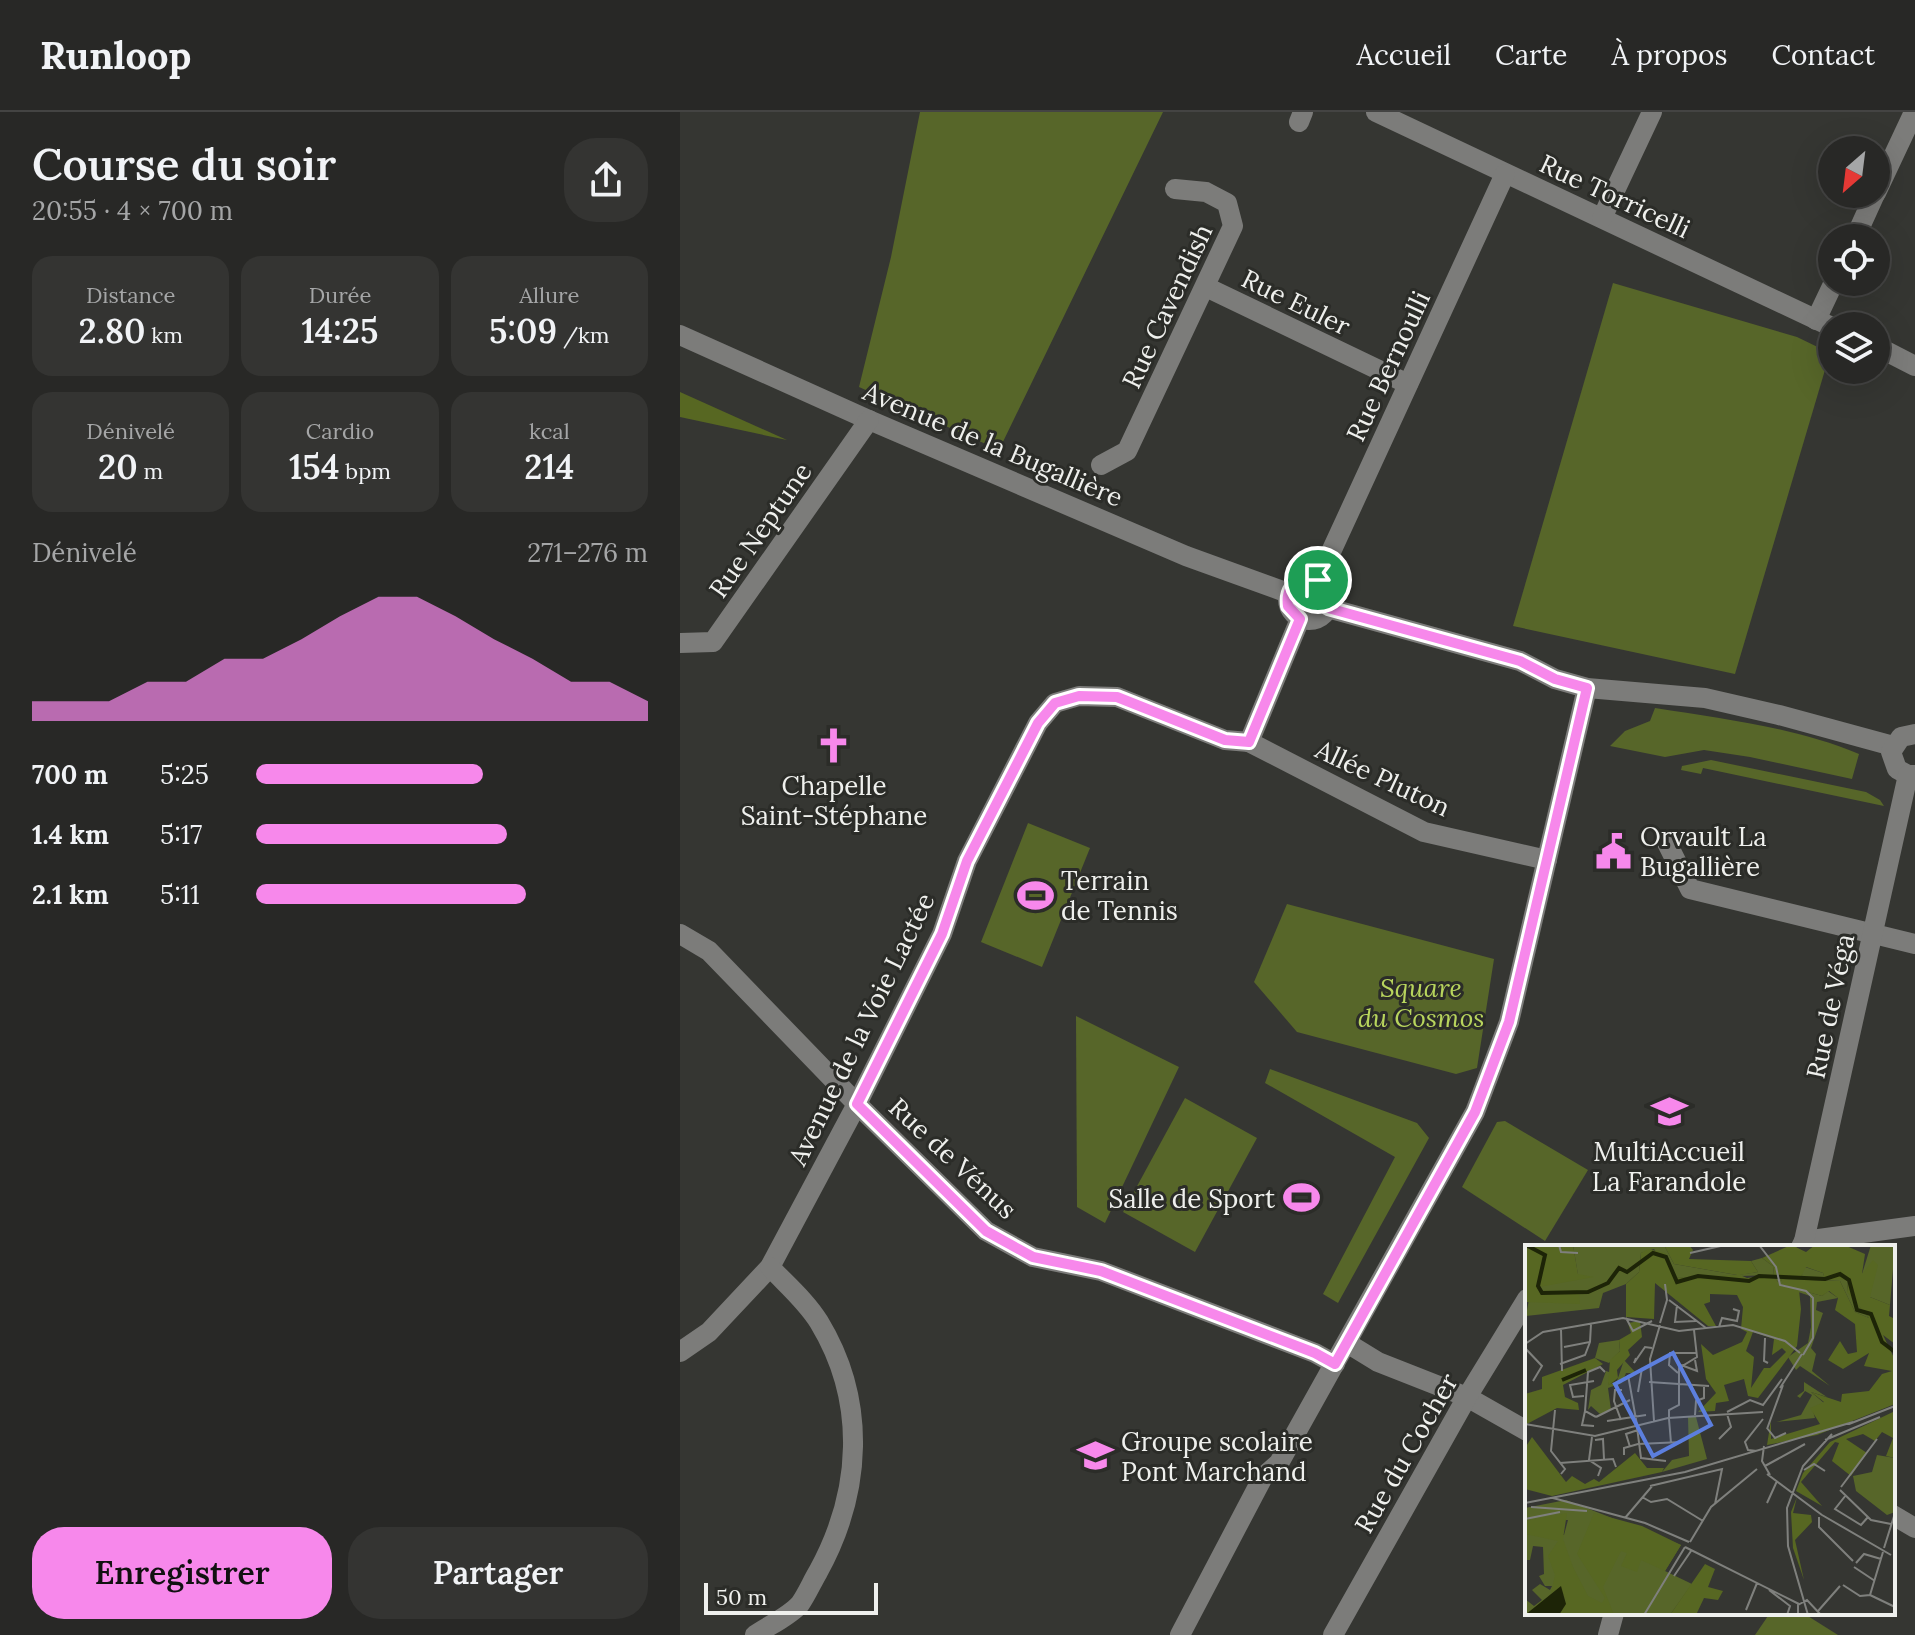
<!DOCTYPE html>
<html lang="fr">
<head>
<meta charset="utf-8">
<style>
	body { margin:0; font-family:Lora,serif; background:#343432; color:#f1f3f6; height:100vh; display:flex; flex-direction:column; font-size:30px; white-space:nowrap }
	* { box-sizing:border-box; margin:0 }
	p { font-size:26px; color:#a5a6a7 }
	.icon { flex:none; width:44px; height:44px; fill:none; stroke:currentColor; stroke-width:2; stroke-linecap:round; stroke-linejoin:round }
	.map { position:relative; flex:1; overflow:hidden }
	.side { display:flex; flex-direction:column; background:#282826; width:680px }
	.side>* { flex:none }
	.needle { width:52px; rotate:208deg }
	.tools { position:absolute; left:1138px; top:24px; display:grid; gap:16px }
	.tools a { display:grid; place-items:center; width:72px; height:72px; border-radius:50%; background:#282826; box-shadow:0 8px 32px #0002,0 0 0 2px #444443; font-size:40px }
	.scale { position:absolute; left:24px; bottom:20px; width:174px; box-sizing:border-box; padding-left:8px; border:4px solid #eff0ed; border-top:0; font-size:22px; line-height:28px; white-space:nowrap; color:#eff0ed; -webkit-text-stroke:6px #2b2c28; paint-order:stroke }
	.pin { position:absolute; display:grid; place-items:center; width:68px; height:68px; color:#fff; margin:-34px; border:4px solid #fff; border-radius:50%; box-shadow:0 2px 8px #0007 }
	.round { display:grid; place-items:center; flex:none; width:84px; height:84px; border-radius:32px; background:#343432 }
	.overview { display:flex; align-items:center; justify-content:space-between; height:136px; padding:0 32px }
	h1 { font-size:44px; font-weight:600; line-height:60px }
	.metrics { display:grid; grid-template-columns:repeat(3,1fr); gap:12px; height:136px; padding:8px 32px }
	.metrics div { display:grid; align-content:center; border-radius:20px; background:#343432; text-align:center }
	.metrics b { font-size:34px; font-weight:600 }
	.metrics small { font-size:22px; font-weight:400 }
	.metrics p { font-size:22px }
	.chart { height:224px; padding:16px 32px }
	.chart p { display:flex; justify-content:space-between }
	.chart svg { width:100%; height:144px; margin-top:8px; fill:#f788eb; opacity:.7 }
	.button { display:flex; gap:16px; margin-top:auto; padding:16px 32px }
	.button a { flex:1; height:92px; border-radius:32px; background:#f788eb; color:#111; font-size:32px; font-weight:600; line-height:92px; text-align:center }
	.button a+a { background:#343432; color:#f1f3f6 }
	ul { padding:0 32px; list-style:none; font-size:26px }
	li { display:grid; grid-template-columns:128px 96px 1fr; align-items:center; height:60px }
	li i { height:20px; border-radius:10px; background:#f788eb }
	header { display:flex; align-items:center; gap:48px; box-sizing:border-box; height:112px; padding:0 40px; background:#282826; border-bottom:2px solid #444443 }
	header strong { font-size:38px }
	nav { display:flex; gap:44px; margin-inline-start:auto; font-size:28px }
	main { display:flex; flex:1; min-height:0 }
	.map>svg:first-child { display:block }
	.green { fill:#576629 }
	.forest { fill:#576722 }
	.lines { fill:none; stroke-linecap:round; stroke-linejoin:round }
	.minor { stroke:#7c7c7a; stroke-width:20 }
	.route-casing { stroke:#fff; stroke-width:16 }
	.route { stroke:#f788eb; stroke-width:10 }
	.labels { text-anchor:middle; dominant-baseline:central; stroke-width:6; stroke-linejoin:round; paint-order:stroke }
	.street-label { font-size:26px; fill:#eff0ed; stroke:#2b2c28 }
	.poi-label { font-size:26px; fill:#eff0ed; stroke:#2b2c28; text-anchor:start }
	.park-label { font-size:26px; font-style:italic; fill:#b8d55d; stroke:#2b2c28 }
	.inset-river { fill:none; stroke:#1d2407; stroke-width:4 }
	.inset-road { fill:none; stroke:#7f807d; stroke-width:2 }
	.view { fill:#5c7fde; fill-opacity:0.15; stroke:#5c7fde; stroke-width:4 }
	.inset-edge { fill:none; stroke:#eff0ed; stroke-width:4 }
</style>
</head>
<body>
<header>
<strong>Runloop</strong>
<nav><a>Accueil</a><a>Carte</a><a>À propos</a><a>Contact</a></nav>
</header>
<main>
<section class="side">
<div class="overview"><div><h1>Course du soir</h1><p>20:55 · 4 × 700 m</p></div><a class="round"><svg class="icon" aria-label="share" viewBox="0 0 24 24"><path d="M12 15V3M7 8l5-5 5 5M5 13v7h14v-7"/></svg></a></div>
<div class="metrics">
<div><p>Distance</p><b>2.80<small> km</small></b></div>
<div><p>Durée</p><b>14:25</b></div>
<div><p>Allure</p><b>5:09<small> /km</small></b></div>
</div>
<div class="metrics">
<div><p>Dénivelé</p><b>20<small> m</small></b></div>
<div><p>Cardio</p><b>154<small> bpm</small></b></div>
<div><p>kcal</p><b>214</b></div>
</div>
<div class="chart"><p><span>Dénivelé</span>271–276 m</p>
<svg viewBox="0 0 160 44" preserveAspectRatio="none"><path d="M0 44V38L10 38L20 38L30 32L40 32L50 25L60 25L70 19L80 12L90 6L100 6L110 12L120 19L130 25L140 32L150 32L160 38V44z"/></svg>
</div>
<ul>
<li><b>700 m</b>5:25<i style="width:58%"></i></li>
<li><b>1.4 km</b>5:17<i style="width:64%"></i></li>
<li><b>2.1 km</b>5:11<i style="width:69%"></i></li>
</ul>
<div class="button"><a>Enregistrer</a><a>Partager</a></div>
</section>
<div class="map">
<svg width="1235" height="1523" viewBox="0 0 1235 1523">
	<rect width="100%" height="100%" fill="#353632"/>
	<g class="green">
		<path d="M240,0H483L319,338L179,275L211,145Z"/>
		<path d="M933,171L1117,225L1150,241L1055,562L833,514Z"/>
		<path d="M975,596C1044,607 1114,615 1179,642L1172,667L1070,645L1024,638L985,645L930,634L945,619L970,609Z"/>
		<path d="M1031,648L1186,680L1200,688L1204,694L1023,656L1021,662L1001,658L1002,654Z"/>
		<path d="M348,711L410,736L362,855L301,830Z"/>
		<path d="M607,792L814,847L797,956L776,962L617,920L574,870Z"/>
		<path d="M396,904L499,955L425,1111L397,1095Z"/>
		<path d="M590,957L737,1011L749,1026L658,1191L643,1182L715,1045L585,971Z"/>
		<path d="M505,986L577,1026L515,1140L443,1100Z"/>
		<path d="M825,1009L908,1058L865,1129L782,1075L817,1010Z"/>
		<path d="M1090,1501H1123L1158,1523H1075Z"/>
	</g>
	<path class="forest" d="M0,280L107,328L0,305Z"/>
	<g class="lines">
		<g class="minor">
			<path d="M696,0L1152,215"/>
			<path d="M619,10L623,0"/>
			<path d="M1196,81L1234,0"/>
			<path d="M922,106L972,0"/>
			<path d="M1175,126L1195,82"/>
			<path d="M526,175L728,272"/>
			<path d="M1136,208L1154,170"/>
			<path d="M0,223L189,308L506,444L608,481"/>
			<path d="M1196,234L1235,254"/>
			<path d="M421,353L447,339L553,114L547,91L526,80L495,77"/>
			<circle cx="629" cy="487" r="21"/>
			<path d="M638,468L825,62"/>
			<path d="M648,496L840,549L875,567L907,576L1025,586L1099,603L1213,634"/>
			<path d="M0,531L33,530L189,308"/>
			<path d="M1235,622L1221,625L1211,640L1217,657L1228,663H1235"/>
			<path d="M569,630L744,720L867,748"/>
			<path d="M987,731L1010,777L1235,832"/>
			<path d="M0,822L29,839L177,992L306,1119L353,1145L421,1159L635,1241L655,1252"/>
			<path d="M1124,1129L1235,1114"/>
			<path d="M1121,1135L1124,1129L1228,663"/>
			<path d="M667,1231L698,1250L787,1285L847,1319"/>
			<path d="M0,1240L29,1220L90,1155L177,992L262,822L287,749L358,611L375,591L399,584L437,585L545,628L569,630L620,507"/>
			<path d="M1213,1403L1235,1416"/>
			<path d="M75,1523C88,1514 110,1504 120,1492C127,1482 132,1470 138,1460C182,1380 187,1289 139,1210C126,1189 107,1173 90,1155"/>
			<path d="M500,1523L583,1365L599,1351L795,1000L829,910L907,576"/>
			<path d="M653,1523L787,1285L847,1187"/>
			<path d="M928,1523L934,1501"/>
		</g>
	</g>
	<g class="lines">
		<defs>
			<path id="route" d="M624,466C642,465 653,478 648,496L840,549L875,567L907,576L829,910L795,1000L655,1252L635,1241L421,1159L353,1145L306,1119L177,992L262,822L287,749L358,611L375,591L399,584L437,585L545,628L569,630L620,507L608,494C606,480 611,472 624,466Z"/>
		</defs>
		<use href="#route" class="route-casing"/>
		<use href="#route" class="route"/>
	</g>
	<defs>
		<symbol id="church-bare" viewBox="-9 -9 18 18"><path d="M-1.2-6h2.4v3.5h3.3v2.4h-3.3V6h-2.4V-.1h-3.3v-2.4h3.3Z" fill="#f788eb" stroke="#2b2c28" stroke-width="2.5" paint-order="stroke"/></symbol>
		<symbol id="civic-bare" viewBox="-9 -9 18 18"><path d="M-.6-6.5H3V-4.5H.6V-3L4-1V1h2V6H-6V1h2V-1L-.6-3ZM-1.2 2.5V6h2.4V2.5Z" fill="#f788eb" stroke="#2b2c28" stroke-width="2.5" paint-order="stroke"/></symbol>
		<symbol id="stadium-bare" viewBox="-9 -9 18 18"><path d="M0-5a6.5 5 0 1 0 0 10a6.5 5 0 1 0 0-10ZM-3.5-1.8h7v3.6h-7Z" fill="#f788eb" stroke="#2b2c28" stroke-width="2.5" paint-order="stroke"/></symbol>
		<symbol id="school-bare" viewBox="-9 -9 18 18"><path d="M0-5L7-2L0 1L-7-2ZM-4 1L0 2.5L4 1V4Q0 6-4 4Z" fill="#f788eb" stroke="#2b2c28" stroke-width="2.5" paint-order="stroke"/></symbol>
	</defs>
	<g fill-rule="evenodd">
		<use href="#church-bare" x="128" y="608" width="51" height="51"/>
		<use href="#civic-bare" x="908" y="714" width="51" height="51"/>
		<use href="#stadium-bare" x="330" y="758" width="51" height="51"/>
		<use href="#school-bare" x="964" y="974" width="51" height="51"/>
		<use href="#stadium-bare" x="596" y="1060" width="51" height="51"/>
		<use href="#school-bare" x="390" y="1318" width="51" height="51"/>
	</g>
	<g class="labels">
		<g class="street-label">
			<text transform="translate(935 84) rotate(25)">Rue Torricelli</text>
			<text transform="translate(616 190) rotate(26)">Rue Euler</text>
			<text transform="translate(487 194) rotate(-65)">Rue Cavendish</text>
			<text transform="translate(708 254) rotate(-65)">Rue Bernoulli</text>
			<text transform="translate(313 332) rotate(23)">Avenue de la Bugallière</text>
			<text transform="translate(80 418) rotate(-55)">Rue Neptune</text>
			<text transform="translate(703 666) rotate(25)">Allée Pluton</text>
			<text transform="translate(1150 894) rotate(-78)">Rue de Véga</text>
			<text transform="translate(181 917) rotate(-64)">Avenue de la Voie Lactée</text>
			<text transform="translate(273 1046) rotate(43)">Rue de Vénus</text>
			<text transform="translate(726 1341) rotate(-60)">Rue du Cocher</text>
		</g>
		<g class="poi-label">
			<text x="154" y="673" text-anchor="middle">Chapelle<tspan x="154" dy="30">Saint-Stéphane</tspan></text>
			<text x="960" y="724">Orvault La<tspan x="960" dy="30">Bugallière</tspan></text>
			<text x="381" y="768">Terrain<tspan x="381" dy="30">de Tennis</tspan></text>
			<text x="989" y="1039" text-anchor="middle">MultiAccueil<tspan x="989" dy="30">La Farandole</tspan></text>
			<text x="595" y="1086" text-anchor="end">Salle de Sport</text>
			<text x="441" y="1329">Groupe scolaire<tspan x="441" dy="30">Pont Marchand</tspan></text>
		</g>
		<g class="park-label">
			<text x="741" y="875">Square<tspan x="741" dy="30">du Cosmos</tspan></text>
		</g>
	</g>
	<g transform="translate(845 1133)">
		<rect width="370" height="370" fill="#353632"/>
		<path d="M48,0H139L149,19L212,30L233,27L226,16L237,13L248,21L249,30L149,33L129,4L116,8L114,27L101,39L78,48L74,63L1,71L4,54L54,46L19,47L14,41L63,32L53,30ZM268,0L281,9L280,22L298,28L300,34H323L322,46L344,73L330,67L315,36L256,34L259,40L297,51L303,46L313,53L292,57L291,65L298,68L286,103L291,109L287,126L305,141L275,121L271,125L263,112L283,98L286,82L285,51L256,41L250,33L278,30L258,27L257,10ZM346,0H370L365,60L345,52V39L337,29ZM94,95L95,106L84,118L70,113L74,98ZM99,115L111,128H101L97,138L83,143L86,165L75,169L66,161L63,165L66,145L76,140L81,126L87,128L83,140L92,136ZM279,137L302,152L286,147L299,158L288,166L290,173L251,177L276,170L287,150L280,146L275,153L272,151L279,146ZM163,172H171L182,214L137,227L147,215L164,211ZM352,210L370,213V267L362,270L331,246L328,231L347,227ZM41,255L156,300L140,326L167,339L145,370H0V354L9,361L17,355L7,345L15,339L25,345L27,341H20L14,331L19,329L18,302L8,301L5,315H0V289L39,290L43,275L0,276V263Z" fill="#576629"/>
		<path d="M0,0H48L53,29L69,32L14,42L19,47L54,46L55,59L0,57ZM139,0H164L168,5L164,14L226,16L233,27L215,30L222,33L249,30L248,21L237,13L266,0L281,7L290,0H319L340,9L337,29L348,15L353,20L345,52L365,60L364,71L370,74V99L358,90L370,115V159L292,190L242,200L246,175V194L295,179L285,163L299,157L286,147L316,157L317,149L344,146L357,129L367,126L339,121L344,108L318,124L303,115L315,96L323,109L332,107L330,79L310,65L313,53L304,46L297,51L258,40L256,34L315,36L330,67L344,73L322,47L323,34L300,35L298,28L281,22L275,33H250L256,41L274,45L276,64L272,101L252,128L233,153L223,151L219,134L199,140L204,156L191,158L190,166L173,167L191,148L181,134L176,99L188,110L217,97L222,87L216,84L218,62L212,50L185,49V57L179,59L191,81H183L130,38L129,74L101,72V39L114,27L116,8L123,4L140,8L150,33L212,30L149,19ZM228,87L249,94L247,110L257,103L261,107L245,123H239L226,143L229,112L221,106ZM115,76L117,92L103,105L105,110L92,125L93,133L83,141L85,115L95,106L94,95L106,88L103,78ZM70,113L78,119L38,140L40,152L53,158L54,165L32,163L0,180V149L17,144V132ZM370,166V213L361,211L368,193L357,187L350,196L338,189L321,194L342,208L326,231L307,216L314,198L310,197L276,237L297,261L271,246L278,228L305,197ZM7,192L41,237L47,231L60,239L69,234L74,237L110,208L122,223H139L137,227L27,251L0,244V203ZM272,252L268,268L286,270L287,277L270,295L279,335L268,303L266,267ZM42,268L38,294L48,322L63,351L77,358L80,353L52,309L69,268L117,281L156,300L140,326L116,315L112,327L96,321L102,308L96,306L78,342L89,370H34L41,355L36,342L26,348L30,330L23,311L33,296L0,289V276ZM180,319L190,324L183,342L198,346L193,355L179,353L171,370H145Z" fill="#576722" fill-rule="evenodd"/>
		<path d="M36,341L41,359L34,370H0Z" fill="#1d2407"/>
		<path class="inset-river" d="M1,0L20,10L13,41L17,48L63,47L83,38L94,23L102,27L128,8L141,12L152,37L173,31L224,36L234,31L300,34L315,29L324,35L332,65L346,69L357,97L370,107M37,135L61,125"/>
		<path class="inset-road" d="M34,0L36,7L53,8M234,0L251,22L255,40L281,46L288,53V93L278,110M165,8L200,0M144,55L181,83M152,60L150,77L171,76M101,73L108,86L127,76M135,78L142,55L140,39M194,82L197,73L212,76L214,66L208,64M36,84L37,126M240,93L239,116L243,118M0,99L18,87L98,73L154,86L208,80L260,96L275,108M39,102L65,97L66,79M0,103L17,121L8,136M111,113L109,118L120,102L127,103M35,119L60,110L65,97M156,120L172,126L170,115M153,128L144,120L145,108H172M103,130L112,180M124,137L184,141M255,143L277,109M113,147L117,123M59,151L48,152L45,140L69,136M30,165L26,206L40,224L36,229M60,166L57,180L69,181M202,167L225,155L238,160L257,134M170,170L171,156L179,153V142M71,172L60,166L63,127L75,122L80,127M71,172L105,155M144,172V165L154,160V123L172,112L169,85M144,174L146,198M96,175L89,156L90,145H97M82,176L121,170M129,176L125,114L135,80M0,179L70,191L143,173L238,167M324,179L370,161M112,182L116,213L141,216M242,183L250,193L261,188M242,184L258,140M67,192L64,215L76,223L73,231M194,194L206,182L202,169M70,195L78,194L79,214M300,195L355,172M239,201L237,216L245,230M105,202L101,189L113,185M232,206L223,205L220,197L238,174M99,210V203L113,199L157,197M35,218L88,214L91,222M240,221L280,199M279,225L289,219L300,226M242,229L297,270M125,241L197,224L190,259M316,242L352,194M315,245L346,275L366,279M321,250L310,264L336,280L343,272M117,252L126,257L142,254L178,276M28,253L120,278L164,297M0,258L160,227L328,177M242,258L252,236M6,262L62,266M297,270L366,310M294,272V282L328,316M100,273L128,240M0,274L35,267M165,297L186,262L232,224M160,302L274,359M359,303L370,268M331,318L339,309L356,314M329,322L350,336M149,331L166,306M318,340L335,351L345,350L358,307M244,345L265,361L262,370M345,350L370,362M221,365L232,338M293,366L315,341M119,370L160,302M273,370V360L282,355L296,370M283,370L263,301L262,263L278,221L307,189"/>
		<path class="view" d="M148,108L186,180L128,211L90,139Z"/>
		<rect width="370" height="370" class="inset-edge"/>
	</g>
</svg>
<div class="tools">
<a><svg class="needle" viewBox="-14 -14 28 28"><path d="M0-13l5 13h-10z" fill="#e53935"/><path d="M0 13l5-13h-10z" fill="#a5a6a7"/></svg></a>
<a><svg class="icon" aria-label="locate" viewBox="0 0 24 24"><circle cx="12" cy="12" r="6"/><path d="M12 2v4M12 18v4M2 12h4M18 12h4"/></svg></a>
<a><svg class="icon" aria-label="layers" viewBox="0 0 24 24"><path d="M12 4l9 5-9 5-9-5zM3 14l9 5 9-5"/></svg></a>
</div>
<div class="scale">50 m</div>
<div class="pin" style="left:638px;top:468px;background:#1e9e55"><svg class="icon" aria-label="arrive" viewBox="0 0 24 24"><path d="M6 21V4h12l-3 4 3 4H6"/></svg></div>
</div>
</main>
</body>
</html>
